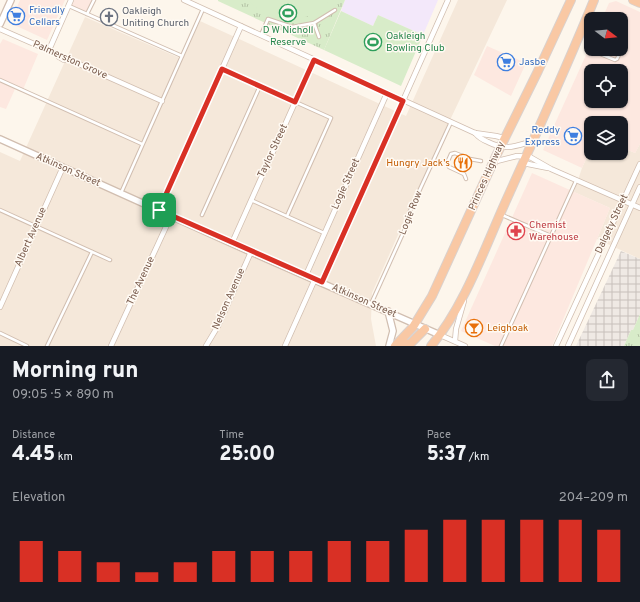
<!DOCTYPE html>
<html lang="en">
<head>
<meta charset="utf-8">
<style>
	body { margin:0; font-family:Overpass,sans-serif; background:#242831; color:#f1f3f6; height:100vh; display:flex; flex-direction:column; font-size:15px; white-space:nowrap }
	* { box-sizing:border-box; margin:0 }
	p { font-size:13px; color:#9ea1a6 }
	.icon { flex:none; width:22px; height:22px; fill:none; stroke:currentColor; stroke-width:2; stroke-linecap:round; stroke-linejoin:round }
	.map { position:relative; height:346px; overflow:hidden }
	.details { display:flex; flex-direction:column; background:#171b24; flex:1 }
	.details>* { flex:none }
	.needle { width:26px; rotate:106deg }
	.fabs { position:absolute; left:584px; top:12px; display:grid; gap:8px }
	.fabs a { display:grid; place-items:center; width:44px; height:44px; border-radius:8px; background:#171b24; box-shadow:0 1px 3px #0004; font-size:20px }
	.pin { position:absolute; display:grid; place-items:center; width:34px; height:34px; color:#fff; margin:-17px; border-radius:8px; box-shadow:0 2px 6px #0006 }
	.round { display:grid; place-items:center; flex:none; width:42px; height:42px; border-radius:8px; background:#242831 }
	.summary { display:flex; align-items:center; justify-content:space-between; height:68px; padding:0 12px }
	h1 { font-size:22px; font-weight:800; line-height:30px }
	.stats { display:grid; grid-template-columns:repeat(3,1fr); gap:6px; height:68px; padding:4px 12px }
	.stats div { display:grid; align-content:center }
	.stats b { font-size:20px; font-weight:800 }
	.stats small { font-size:11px; font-weight:400 }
	.stats p { font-size:11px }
	.chart { height:112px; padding:8px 12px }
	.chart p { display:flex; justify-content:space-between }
	.chart svg { width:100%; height:72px; margin-top:4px; stroke:#d93025; stroke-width:6 }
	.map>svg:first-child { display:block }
	.residential { fill:#f5e8da }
	.commercial { fill:#fde8e0; fill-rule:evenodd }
	.industrial { fill:url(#industrial-grid) }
	.education { fill:#f3e8fa }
	.park { fill:url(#park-tufts) }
	.garden { fill:#d8ecc9 }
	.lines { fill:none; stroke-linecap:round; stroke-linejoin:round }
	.service-casing { stroke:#d1beb0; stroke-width:4.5 }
	.minor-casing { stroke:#d1beb0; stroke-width:6 }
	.tertiary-casing { stroke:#d1beb0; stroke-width:8 }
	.trunk-casing { stroke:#dad1cd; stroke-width:10 }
	.service { stroke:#fff; stroke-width:2.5 }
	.minor { stroke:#fff; stroke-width:4.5 }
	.tertiary { stroke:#fff; stroke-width:5.5 }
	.trunk { stroke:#f9c8a4; stroke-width:8 }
	.route-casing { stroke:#fff; stroke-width:8 }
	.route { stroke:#d93025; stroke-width:5 }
	.labels { text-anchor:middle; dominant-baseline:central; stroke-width:3; stroke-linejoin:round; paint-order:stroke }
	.shop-label { font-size:10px; fill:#366cbe; stroke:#fffaf3; text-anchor:start }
	.worship-label { font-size:10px; fill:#5b616d; stroke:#fffaf3; text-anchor:start }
	.leisure-label { font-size:10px; fill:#27864d; stroke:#fffaf3 }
	.street-label { font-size:10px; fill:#7a5c4d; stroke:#fffaf3 }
	.food-label { font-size:10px; fill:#c56008; stroke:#fffaf3; text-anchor:end }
	.health-label { font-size:10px; fill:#be3a42; stroke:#fffaf3; text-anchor:start }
</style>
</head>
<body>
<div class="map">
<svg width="640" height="346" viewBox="0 0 640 346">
	<defs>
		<pattern id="industrial-grid" width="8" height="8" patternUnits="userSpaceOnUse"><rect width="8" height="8" fill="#efe9e4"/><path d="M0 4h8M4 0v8" fill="none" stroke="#c7c0bb"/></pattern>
		<pattern id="park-tufts" width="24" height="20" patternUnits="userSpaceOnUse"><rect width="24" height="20" fill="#d8ecc9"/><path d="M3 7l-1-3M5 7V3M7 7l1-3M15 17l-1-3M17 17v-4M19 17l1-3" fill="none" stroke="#b4c2a5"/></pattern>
	</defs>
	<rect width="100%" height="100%" fill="#fdf6ec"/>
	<g class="residential">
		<path d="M458,0H507L441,139L372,293L371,319L376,346H0V152L20,161L85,17L182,59L200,21L406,116Z"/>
		<path d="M640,144V259L597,239L610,208L574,192L582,168L591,148V153H621V147L635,153Z"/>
	</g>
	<g class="commercial">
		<path d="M20,0H65L47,40L10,23Z"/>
		<path d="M73,0H92L87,12L72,6L71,4Z"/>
		<path d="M616,1L640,12V144L635,153L621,147V123H591V148L582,168L543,150L591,44V49H621V19H602L609,3ZM591,71H621V101H591Z"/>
		<path d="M3,39L38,54L22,92L15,89L6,109L0,107V44Z"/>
		<path d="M487,46L526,63L511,96L474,75Z"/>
		<path d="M532,173L610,208L552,346H495L461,331Z"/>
	</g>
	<path class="industrial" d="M621,251L640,259V314L633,330H631L624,346H576Z"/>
	<path class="education" d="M345,0H438L423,35L378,15L373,26L341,11Z"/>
	<g class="park">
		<path d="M218,0H345L324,50L218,1Z"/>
		<path d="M640,314V346H624L631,330H633Z"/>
	</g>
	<g class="garden">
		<path d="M248,0H331C324,5 316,12 308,16C285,25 264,18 248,0Z"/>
		<path d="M341,11L373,26L378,15L423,35L401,86L324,50Z"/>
	</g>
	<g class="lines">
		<defs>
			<g id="service">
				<path d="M69,6L182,56"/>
				<path d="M87,14L94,0"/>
				<path d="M314,23L319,37"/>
				<path d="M261,35L268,19L292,27L314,23L335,10"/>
				<path d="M589,53L593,51L615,60L617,59L624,44"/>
				<path d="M222,69L331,118L287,216"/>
				<path d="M0,80L142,144"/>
				<path d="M466,179L464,174L449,167L447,163L451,154L455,153L470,159L481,161"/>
				<path d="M121,193L203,9"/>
				<path d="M251,200L324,233"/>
				<path d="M0,210L110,260"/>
				<path d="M202,215L260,86"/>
				<path d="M502,215L551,236"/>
				<path d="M371,304L409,220L410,211L451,122"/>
				<path d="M0,333L27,346"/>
				<path d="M47,346L92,252"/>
				<path d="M501,346L576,181"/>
			</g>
			<g id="minor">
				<path d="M184,0L475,133L496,136L504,138"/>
				<path d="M0,29L57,54L59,57L64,60H70L162,101"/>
				<path d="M49,50L71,0"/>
				<path d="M475,133C479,138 483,140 488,142C506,151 515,146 533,141"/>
				<path d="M493,162L517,156L530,157L551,169L640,208"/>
				<path d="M523,163L548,168"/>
				<path d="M159,211L241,26"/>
				<path d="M232,243L314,60"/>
				<path d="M306,275L387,93"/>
				<path d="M322,282L448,0"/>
				<path d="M0,307L63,167"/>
				<path d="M440,335L465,346"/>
				<path d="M455,341L456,329L464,301"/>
				<path d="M111,346L171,216"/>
				<path d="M206,346L218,326L251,252"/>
				<path d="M285,346L315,279"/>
				<path d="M556,346L640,164"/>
				<path d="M568,346L640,187"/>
			</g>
			<g id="tertiary">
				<path d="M0,24L11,0"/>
				<path d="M0,139L251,252L440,335"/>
				<path d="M388,311L393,331L389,346"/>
			</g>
			<g id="trunk">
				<path d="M633,0L640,3"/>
				<path d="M399,343L410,344L425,329"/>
				<path d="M395,346L413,327L432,296L496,156L538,71L571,0"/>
				<path d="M431,346C464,307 484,250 505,203C535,136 566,69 594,0"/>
			</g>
		</defs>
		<use href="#service" class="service-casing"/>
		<use href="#minor" class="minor-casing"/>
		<use href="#tertiary" class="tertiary-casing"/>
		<use href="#trunk" class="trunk-casing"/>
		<use href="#service" class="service"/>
		<use href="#minor" class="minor"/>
		<use href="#tertiary" class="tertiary"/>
		<use href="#trunk" class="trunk"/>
	</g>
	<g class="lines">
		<defs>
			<path id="route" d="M314,60L403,101L322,282L159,210L222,69L295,102Z"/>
		</defs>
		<use href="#route" class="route-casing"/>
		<use href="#route" class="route"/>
	</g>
	<defs>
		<symbol id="stadium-ring" viewBox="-11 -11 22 22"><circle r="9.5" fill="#fffaf3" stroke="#2e9e5b" stroke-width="1.5"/><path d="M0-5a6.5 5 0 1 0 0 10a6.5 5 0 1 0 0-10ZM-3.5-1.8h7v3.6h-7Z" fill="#2e9e5b"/></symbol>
		<symbol id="supermarket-ring" viewBox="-11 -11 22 22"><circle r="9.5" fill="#fffaf3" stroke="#3f7fe0" stroke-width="1.5"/><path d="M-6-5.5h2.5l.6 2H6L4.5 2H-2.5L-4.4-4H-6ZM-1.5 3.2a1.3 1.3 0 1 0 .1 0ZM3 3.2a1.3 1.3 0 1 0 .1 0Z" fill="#3f7fe0"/></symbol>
		<symbol id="church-ring" viewBox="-11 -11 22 22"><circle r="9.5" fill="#fffaf3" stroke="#6b7280" stroke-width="1.5"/><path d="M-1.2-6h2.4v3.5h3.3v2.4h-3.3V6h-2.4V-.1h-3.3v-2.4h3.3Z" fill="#6b7280"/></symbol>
		<symbol id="restaurant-ring" viewBox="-11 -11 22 22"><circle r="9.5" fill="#fffaf3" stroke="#e8710a" stroke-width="1.5"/><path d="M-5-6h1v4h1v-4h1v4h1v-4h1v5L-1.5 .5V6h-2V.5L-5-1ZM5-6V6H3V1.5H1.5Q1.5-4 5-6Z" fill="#e8710a"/></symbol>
		<symbol id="pharmacy-ring" viewBox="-11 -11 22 22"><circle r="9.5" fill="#fffaf3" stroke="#e0444e" stroke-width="1.5"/><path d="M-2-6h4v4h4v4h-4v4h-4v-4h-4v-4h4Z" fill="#e0444e"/></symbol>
		<symbol id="bar-ring" viewBox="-11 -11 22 22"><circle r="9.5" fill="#fffaf3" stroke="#e8710a" stroke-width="1.5"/><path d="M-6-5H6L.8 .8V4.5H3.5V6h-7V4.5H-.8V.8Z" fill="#e8710a"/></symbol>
	</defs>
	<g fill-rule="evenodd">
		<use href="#stadium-ring" x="278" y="3" width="20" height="20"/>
		<use href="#supermarket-ring" x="6" y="6" width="20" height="20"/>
		<use href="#church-ring" x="99" y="7" width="20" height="20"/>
		<use href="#stadium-ring" x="363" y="32" width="20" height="20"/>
		<use href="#supermarket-ring" x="496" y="52" width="20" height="20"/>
		<use href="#supermarket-ring" x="563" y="126" width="20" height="20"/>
		<use href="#restaurant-ring" x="453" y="153" width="20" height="20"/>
		<use href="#pharmacy-ring" x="506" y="221" width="20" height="20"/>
		<use href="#bar-ring" x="464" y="318" width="20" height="20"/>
	</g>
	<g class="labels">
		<g class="shop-label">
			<text x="29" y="10">Friendly<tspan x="29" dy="12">Cellars</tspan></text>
			<text x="519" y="62">Jasbe</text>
			<text x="560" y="130" text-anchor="end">Reddy<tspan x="560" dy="12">Express</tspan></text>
		</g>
		<g class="worship-label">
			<text x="122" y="11">Oakleigh<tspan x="122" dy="12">Uniting Church</tspan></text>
		</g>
		<g class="leisure-label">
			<text x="288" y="30">D W Nicholl<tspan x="288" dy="12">Reserve</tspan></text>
			<text x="386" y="36" text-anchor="start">Oakleigh<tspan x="386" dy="12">Bowling Club</tspan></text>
		</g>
		<g class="street-label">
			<text transform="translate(70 60) rotate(24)">Palmerston Grove</text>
			<text transform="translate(273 151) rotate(-65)">Taylor Street</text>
			<text transform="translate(68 170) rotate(24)">Atkinson Street</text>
			<text transform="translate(487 176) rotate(-66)">Princes Highway</text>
			<text transform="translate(346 184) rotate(-66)">Logie Street</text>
			<text transform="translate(411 213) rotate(-68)">Logie Row</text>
			<text transform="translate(612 224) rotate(-65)">Dalgety Street</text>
			<text transform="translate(31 237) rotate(-66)">Albert Avenue</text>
			<text transform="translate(141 281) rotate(-65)">The Avenue</text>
			<text transform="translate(229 299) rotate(-66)">Nelson Avenue</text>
			<text transform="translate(364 301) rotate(24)">Atkinson Street</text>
		</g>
		<g class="food-label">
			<text x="450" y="163">Hungry Jack's</text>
			<text x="487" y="328" text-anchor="start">Leighoak</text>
		</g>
		<g class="health-label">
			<text x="529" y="225">Chemist<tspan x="529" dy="12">Warehouse</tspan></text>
		</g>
	</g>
</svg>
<div class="fabs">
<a><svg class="needle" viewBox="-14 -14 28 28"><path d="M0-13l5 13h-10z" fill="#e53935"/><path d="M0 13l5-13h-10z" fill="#9ea1a6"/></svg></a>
<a><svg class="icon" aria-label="locate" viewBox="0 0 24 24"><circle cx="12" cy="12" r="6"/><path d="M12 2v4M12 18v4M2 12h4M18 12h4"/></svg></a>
<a><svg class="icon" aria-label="layers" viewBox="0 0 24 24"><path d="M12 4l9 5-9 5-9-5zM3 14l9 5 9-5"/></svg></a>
</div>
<div class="pin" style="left:159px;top:210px;background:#1e9e55"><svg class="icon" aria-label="arrive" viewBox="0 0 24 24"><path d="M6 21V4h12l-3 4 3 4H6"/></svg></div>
</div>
<section class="details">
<div class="summary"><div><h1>Morning run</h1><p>09:05 · 5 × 890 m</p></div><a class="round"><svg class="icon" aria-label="share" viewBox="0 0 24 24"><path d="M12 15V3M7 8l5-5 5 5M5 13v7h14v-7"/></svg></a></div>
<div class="stats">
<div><p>Distance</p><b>4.45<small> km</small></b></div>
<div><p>Time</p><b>25:00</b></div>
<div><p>Pace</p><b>5:37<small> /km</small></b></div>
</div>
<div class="chart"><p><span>Elevation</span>204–209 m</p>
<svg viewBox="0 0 160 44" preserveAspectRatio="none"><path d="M5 44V19M15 44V25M25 44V32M35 44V38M45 44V32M55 44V25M65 44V25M75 44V25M85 44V19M95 44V19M105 44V12M115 44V6M125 44V6M135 44V6M145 44V6M155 44V12"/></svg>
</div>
</section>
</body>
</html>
